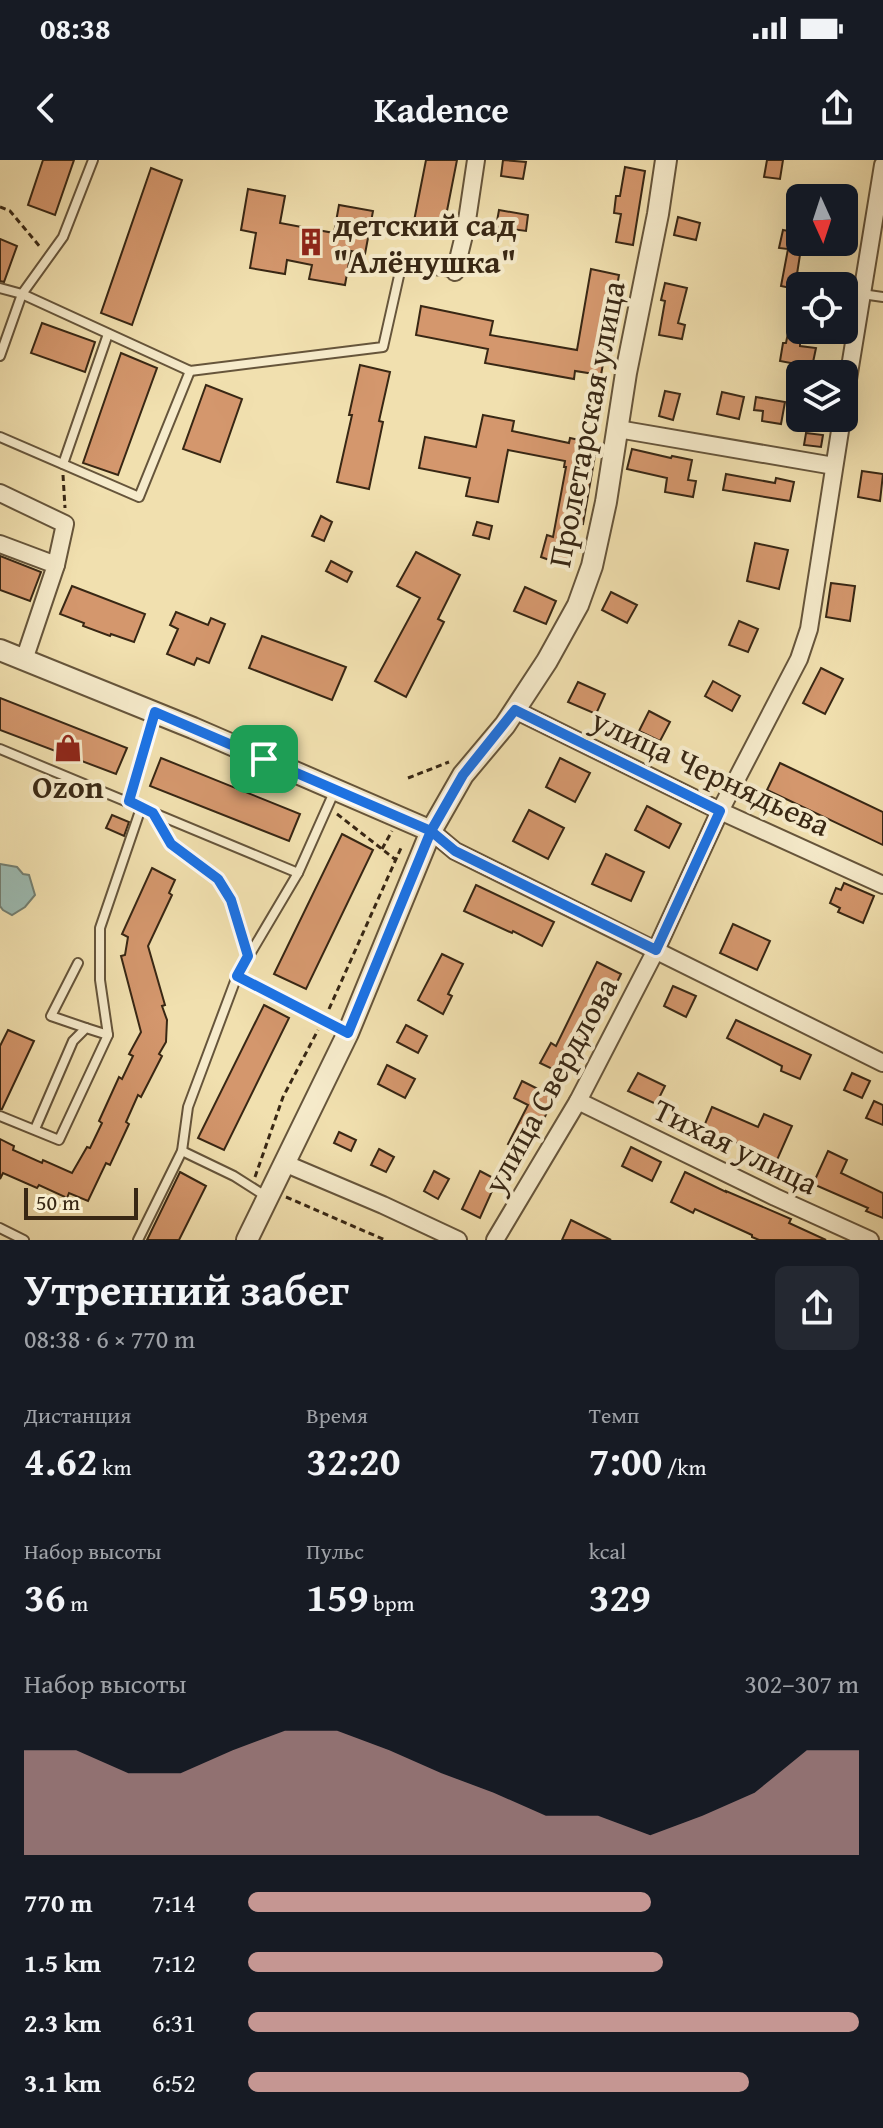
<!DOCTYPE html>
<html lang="ru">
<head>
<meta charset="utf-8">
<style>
	body { margin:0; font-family:"Gentium Book Plus",serif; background:#242831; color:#f1f3f6; height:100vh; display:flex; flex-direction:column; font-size:30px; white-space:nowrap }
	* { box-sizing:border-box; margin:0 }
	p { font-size:26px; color:#9ea1a6 }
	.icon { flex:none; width:44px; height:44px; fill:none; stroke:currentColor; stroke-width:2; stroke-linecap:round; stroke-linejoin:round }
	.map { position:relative; height:1080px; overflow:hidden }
	.drawer { display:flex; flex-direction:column; background:#171b24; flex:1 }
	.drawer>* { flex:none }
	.needle { width:52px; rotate:177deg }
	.fabs { position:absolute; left:786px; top:24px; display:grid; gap:16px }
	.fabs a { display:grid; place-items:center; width:72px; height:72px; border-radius:12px; background:#171b24; box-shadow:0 8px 32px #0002; font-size:40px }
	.scale { position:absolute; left:24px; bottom:20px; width:114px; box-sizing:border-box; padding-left:8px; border:4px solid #382714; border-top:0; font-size:22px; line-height:28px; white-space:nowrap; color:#382714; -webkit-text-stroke:6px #f6ebcb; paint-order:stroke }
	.pin { position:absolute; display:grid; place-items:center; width:68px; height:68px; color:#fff; margin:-34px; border-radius:16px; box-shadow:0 4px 12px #0006 }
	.round { display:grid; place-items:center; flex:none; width:84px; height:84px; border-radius:12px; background:#242831 }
	.headline { display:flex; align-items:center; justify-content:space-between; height:136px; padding:0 24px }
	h1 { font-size:44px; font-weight:700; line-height:60px }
	.figures { display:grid; grid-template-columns:repeat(3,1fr); gap:12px; height:136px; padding:8px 24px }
	.figures div { display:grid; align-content:center }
	.figures b { font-size:40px; font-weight:700 }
	.figures small { font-size:22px; font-weight:400 }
	.figures p { font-size:22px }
	.chart { height:224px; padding:16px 24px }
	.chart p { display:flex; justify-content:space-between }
	.chart svg { width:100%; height:144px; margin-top:8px; fill:#c59692; opacity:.7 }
	ul { padding:0 24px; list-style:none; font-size:26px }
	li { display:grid; grid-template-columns:128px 96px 1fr; align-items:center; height:60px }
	li i { height:20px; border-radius:10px; background:#c59692 }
	.status { display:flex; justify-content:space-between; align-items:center; height:56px; padding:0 40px; background:#171b24; direction:ltr }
	.status svg { height:22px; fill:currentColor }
	header { display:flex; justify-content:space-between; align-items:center; height:104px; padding:0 24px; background:#171b24; font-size:36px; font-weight:700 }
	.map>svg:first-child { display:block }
	.water { fill:#9cbbb2; stroke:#748073; stroke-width:2 }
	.building { fill:#d4976d; stroke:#382714; stroke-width:2 }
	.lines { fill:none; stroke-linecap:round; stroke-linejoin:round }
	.service-casing { stroke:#66553b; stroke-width:12 }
	.minor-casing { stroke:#66553b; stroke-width:20 }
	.tertiary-casing { stroke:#66553b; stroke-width:24 }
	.path { stroke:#382714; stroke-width:3; stroke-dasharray:6 4; stroke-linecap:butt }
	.service { stroke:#f6ebcb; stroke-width:8 }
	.minor { stroke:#f6ebcb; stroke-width:16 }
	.tertiary { stroke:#f6ebcb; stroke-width:20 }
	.route-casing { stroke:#fff; stroke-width:16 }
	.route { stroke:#1a73e8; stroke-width:10 }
	.labels { text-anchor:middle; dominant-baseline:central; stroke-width:8; stroke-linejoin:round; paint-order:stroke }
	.poi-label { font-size:32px; font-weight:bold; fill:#382714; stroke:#f6ebcb; text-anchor:start }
	.street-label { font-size:32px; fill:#382714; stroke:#f6ebcb }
</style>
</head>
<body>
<div class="status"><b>08:38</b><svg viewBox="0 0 49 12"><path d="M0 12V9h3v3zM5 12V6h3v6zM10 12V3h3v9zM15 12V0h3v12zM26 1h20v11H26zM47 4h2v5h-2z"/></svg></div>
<header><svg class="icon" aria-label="back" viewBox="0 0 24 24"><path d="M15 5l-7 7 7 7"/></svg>Kadence<svg class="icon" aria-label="share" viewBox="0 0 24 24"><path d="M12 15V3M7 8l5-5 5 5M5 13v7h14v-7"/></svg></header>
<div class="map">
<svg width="883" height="1080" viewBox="0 0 883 1080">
	<rect width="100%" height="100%" fill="#f1e0af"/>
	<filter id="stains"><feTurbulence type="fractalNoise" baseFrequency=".0025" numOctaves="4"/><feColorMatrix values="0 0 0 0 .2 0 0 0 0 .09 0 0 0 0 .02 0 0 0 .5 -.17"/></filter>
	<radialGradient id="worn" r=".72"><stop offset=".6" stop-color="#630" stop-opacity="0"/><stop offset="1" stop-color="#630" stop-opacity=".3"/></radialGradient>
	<path class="water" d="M0,704L17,707L23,714L29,715L35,735L25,747L12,755L3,750L0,746Z"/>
	<g class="building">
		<path d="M43,0H74L55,55L28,45Z"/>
		<path d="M426,0H457L444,66L414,61Z"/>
		<path d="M503,0L526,2L523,19L501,16Z"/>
		<path d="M767,0H783L780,19L764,17Z"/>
		<path d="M625,7L645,11L633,85L616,82L621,54L614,53L616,36H620Z"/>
		<path d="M151,8L182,20L132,165L101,153Z"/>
		<path d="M248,29L285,36L280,63L334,73L339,45L373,51L365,94L351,91L345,125L309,119L312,105L287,100L285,114L250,108L256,73L241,70Z"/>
		<path d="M499,50L528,55L526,71L496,67Z"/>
		<path d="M678,57L700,63L696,80L674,75Z"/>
		<path d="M783,70L800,73V82H802L797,114L831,120L830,126H800V130L781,126L788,89L779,88Z"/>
		<path d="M0,79L17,86L4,122L0,121Z"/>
		<path d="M470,97L487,100L484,115L467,112Z"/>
		<path d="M591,109L619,115L601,215L575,211L574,219L485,203L488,189L416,175L421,146L493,161L490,175L577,190Z"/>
		<path d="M665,123L687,128L678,163L685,165L682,179L659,175L665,141L661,140Z"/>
		<path d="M794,143L800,144V186L816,188L812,207L780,201L783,183H786Z"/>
		<path d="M42,163L95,182L85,212L31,193Z"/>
		<path d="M121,193L157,208L118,315L83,303Z"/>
		<path d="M360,205L390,212L379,261L383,262L369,329L337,322L352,255H349Z"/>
		<path d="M206,225L242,239L220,302L183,289Z"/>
		<path d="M665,231L680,234L673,260L659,256Z"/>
		<path d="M722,232L744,237L739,259L717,254Z"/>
		<path d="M756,237L785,242L781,264L762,261L763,251L754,250Z"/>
		<path d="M483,255L514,261L512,271L569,283L570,278L597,284L583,364L571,361L564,386L575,390L569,407L541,397L547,375L553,377L566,307H564L565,301L508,290L498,342L466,336L470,318L419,308L425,277L476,287Z"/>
		<path d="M806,273L823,275L821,287L804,285Z"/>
		<path d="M632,289L671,298L672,296L692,300L688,320L696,321L693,337L665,332L667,318L627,309Z"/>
		<path d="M862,311L883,314L880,341L858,337Z"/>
		<path d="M726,314L775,323L776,318L794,322L790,341L723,330Z"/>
		<path d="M321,356L332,362L324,381L312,376Z"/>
		<path d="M477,362L492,366L489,379L473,375Z"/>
		<path d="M755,383L788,390L779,429L747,421Z"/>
		<path d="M416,392L460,415L438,459L444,462L406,537L375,521L420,438L397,426Z"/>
		<path d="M0,396L41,412L30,441L0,430Z"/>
		<path d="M331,401L352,412L347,422L326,411Z"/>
		<path d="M831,423L855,426L850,461L826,457Z"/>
		<path d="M72,426L145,454L134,482L111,474L110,476L83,466L84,463L60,454Z"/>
		<path d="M525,427L556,441L546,464L514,451Z"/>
		<path d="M611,432L637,445L627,463L602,450Z"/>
		<path d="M176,452L208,465L211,458L225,464L209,503L197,498L194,505L167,494L178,469L170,465Z"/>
		<path d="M739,461L758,469L748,492L729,485Z"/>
		<path d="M262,476L346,507L332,540L249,508Z"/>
		<path d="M821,508L843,519L825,554L803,543Z"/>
		<path d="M713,521L740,536L732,551L705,536Z"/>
		<path d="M578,522L605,534L596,554L568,542Z"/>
		<path d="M0,538L127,588L116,614L0,570Z"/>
		<path d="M649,551L670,562L660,581L639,571Z"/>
		<path d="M161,598L300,654L289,681L150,626Z"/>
		<path d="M560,598L590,613L575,642L546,627Z"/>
		<path d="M780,603L883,652V685L767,630Z"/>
		<path d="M647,646L681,664L669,688L635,670Z"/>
		<path d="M529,650L564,668L548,699L513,681Z"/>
		<path d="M112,655L129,662L124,676L106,668Z"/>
		<path d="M342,674L373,690L306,829L274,814Z"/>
		<path d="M606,694L644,712L631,741L592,724Z"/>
		<path d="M152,708L175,720L169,733L172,735L148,786L165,845L162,846L167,860L166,882L159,894L162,896L141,937L138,935L126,962L129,964L110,1005L106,1003L88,1041L69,1033L67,1038L39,1025L37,1028L3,1013L0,1019V979L14,986L13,990L42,1003L43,1000L72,1013L87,987L90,988L102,963L99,961L119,917L122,919L133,896L129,894L141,872L121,796L125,795L128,777L122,774Z"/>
		<path d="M844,723L874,736L863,763L838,752L840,748L830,743L836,728L841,730Z"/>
		<path d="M476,725L554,762L542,786L513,771L512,773L464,751Z"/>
		<path d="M733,764L770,781L757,810L720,793Z"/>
		<path d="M442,794L463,804L448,834L452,836L443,854L418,840Z"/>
		<path d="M597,802L621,814L588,881L585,880L567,916L540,903L551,883L556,886Z"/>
		<path d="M673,826L696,836L686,857L664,846Z"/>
		<path d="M264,845L289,858L224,990L198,978Z"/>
		<path d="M736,860L811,895L800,919L781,911L782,906L727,878Z"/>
		<path d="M406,865L427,876L418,893L397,882Z"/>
		<path d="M8,870L34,881L2,949H0V886Z"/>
		<path d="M387,905L415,919L405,938L378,924Z"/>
		<path d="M638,913L665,926L656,944L628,931Z"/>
		<path d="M852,913L870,921L862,938L844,930Z"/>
		<path d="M522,921L554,937L528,994L508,984L528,945L514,938Z"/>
		<path d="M874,941L883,945V965L866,958Z"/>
		<path d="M712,947L758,967L764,954L792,966L777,1000L731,980L730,983L702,971Z"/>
		<path d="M339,972L356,980L351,991L334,983Z"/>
		<path d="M631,987L661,1002L652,1021L622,1006Z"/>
		<path d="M379,989L394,997L386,1012L371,1005Z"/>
		<path d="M828,991L847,1000L841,1013L883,1033V1058L866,1051L868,1048L813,1024Z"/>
		<path d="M434,1011L449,1019L438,1039L424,1031Z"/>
		<path d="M480,1011L497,1020L480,1058L462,1049Z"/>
		<path d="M180,1012L206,1026L179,1080H147Z"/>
		<path d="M685,1012L726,1032V1031L791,1059L789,1063L826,1080H759L752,1077V1075L695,1049L693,1053L671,1042Z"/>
		<path d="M571,1060L611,1080H562Z"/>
	</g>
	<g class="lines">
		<defs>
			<g id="service">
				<path d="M0,128L22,134L190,211L383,187L401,107L455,112"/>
				<path d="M862,134L883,137"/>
				<path d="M0,196L22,134L63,77L93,0"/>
				<path d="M0,277L139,337L190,211"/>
				<path d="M63,304L108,174"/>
				<path d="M0,589L298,713"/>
				<path d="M129,641L155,553"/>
				<path d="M78,803L51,856L86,868"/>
				<path d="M237,816L347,872"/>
				<path d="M0,956L59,980L108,875L100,820V768L141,648"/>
				<path d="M35,969L73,881L86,868L108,875"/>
				<path d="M182,991L234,1016L267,1037"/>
				<path d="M0,1068L24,1080"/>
				<path d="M138,1080L182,991L188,947L237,816L298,713L335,630"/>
			</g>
			<g id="minor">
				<path d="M455,112L466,67L476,0"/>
				<path d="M844,244L883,5"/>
				<path d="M618,269L834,306"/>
				<path d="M0,333L65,364L56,405"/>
				<path d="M0,384L56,405L24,500"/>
				<path d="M515,550L720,651L883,725"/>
				<path d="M431,671L455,691L883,903"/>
				<path d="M578,941L775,1037L870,1080"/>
				<path d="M284,1003L383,1045L458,1080"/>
				<path d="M495,1080L578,941L656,790L720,651L799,499L809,469L842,258"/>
			</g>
			<g id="tertiary">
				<path d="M0,490L193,568L431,671"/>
				<path d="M247,1080L348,873L431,671L463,615L505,565L547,501L578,445L592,406L606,342L626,213L658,54L666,0"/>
			</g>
		</defs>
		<use href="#service" class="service-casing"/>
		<use href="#minor" class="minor-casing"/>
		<use href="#tertiary" class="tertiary-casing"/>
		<g class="path">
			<path d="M0,47L10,51L41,88"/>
			<path d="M63,315L65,348"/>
			<path d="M408,618L449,602"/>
			<path d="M337,654L396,700"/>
			<path d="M162,669L171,684L218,719L231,740L243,781"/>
			<path d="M382,689L392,671"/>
			<path d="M329,849L401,688"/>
			<path d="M255,1017L283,937L318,870"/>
			<path d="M286,1037L385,1080"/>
		</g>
		<use href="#service" class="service"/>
		<use href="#minor" class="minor"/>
		<use href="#tertiary" class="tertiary"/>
	</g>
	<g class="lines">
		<defs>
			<path id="route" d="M264,599L155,552L129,641L153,653L171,684L218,719L231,740L248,796L237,816L348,873L431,671L455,691L656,790L720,651L515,550L463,615L431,671L264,599"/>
		</defs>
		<use href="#route" class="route-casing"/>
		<use href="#route" class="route"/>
	</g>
	<defs>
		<symbol id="building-bare" viewBox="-9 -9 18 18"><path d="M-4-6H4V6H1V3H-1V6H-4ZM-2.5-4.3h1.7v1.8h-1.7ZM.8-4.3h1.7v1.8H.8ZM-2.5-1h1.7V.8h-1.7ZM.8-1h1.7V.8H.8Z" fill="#8f2418" stroke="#f6ebcb" stroke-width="2.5" paint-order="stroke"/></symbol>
		<symbol id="shop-bare" viewBox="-9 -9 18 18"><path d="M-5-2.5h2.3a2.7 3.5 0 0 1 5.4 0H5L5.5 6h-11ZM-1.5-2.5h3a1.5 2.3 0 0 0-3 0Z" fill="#8f2418" stroke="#f6ebcb" stroke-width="2.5" paint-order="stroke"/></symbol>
	</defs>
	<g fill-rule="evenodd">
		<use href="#building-bare" x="291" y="62" width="40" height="40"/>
		<use href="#shop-bare" x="48" y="568" width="40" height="40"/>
	</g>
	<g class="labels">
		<g class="poi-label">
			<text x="333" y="64">детский сад<tspan x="333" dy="37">"Алёнушка"</tspan></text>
			<text x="68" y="626" text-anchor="middle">Ozon</text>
		</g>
		<g class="street-label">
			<text transform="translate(586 264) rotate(-79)">Пролетарская улица</text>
			<text transform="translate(711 612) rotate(25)">улица Чернядьева</text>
			<text transform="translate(550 925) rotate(-61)">улица Свердлова</text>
			<text transform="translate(736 986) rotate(26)">Тихая улица</text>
		</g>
	</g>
	<rect width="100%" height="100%" filter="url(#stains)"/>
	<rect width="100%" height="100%" fill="url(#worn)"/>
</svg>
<div class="fabs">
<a><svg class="needle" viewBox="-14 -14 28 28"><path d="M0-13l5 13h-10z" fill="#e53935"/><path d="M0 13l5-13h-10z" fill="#9ea1a6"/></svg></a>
<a><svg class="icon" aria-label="locate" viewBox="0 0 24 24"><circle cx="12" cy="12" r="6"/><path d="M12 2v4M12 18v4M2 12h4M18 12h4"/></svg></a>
<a><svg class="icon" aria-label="layers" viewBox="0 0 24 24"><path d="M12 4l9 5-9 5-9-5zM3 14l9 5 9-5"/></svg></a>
</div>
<div class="scale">50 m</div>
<div class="pin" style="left:264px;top:599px;background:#1e9e55"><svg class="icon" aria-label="arrive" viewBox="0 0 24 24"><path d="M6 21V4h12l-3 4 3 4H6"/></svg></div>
</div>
<section class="drawer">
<div class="headline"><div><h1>Утренний забег</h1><p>08:38 · 6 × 770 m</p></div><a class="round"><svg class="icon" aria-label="share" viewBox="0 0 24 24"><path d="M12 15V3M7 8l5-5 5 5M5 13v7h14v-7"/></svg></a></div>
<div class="figures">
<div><p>Дистанция</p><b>4.62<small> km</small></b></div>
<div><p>Время</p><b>32:20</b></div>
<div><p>Темп</p><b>7:00<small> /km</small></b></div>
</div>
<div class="figures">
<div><p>Набор высоты</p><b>36<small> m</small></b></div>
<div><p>Пульс</p><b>159<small> bpm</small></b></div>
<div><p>kcal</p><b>329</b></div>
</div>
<div class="chart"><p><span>Набор высоты</span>302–307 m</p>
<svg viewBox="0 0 160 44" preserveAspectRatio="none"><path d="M0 44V12L10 12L20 19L30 19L40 12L50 6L60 6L70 12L80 19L90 25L100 32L110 32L120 38L130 32L140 25L150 12L160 12V44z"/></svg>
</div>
<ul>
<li><b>770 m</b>7:14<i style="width:66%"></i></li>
<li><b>1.5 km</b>7:12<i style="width:68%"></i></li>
<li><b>2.3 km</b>6:31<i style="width:100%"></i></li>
<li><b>3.1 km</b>6:52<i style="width:82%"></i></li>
</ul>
</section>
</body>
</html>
